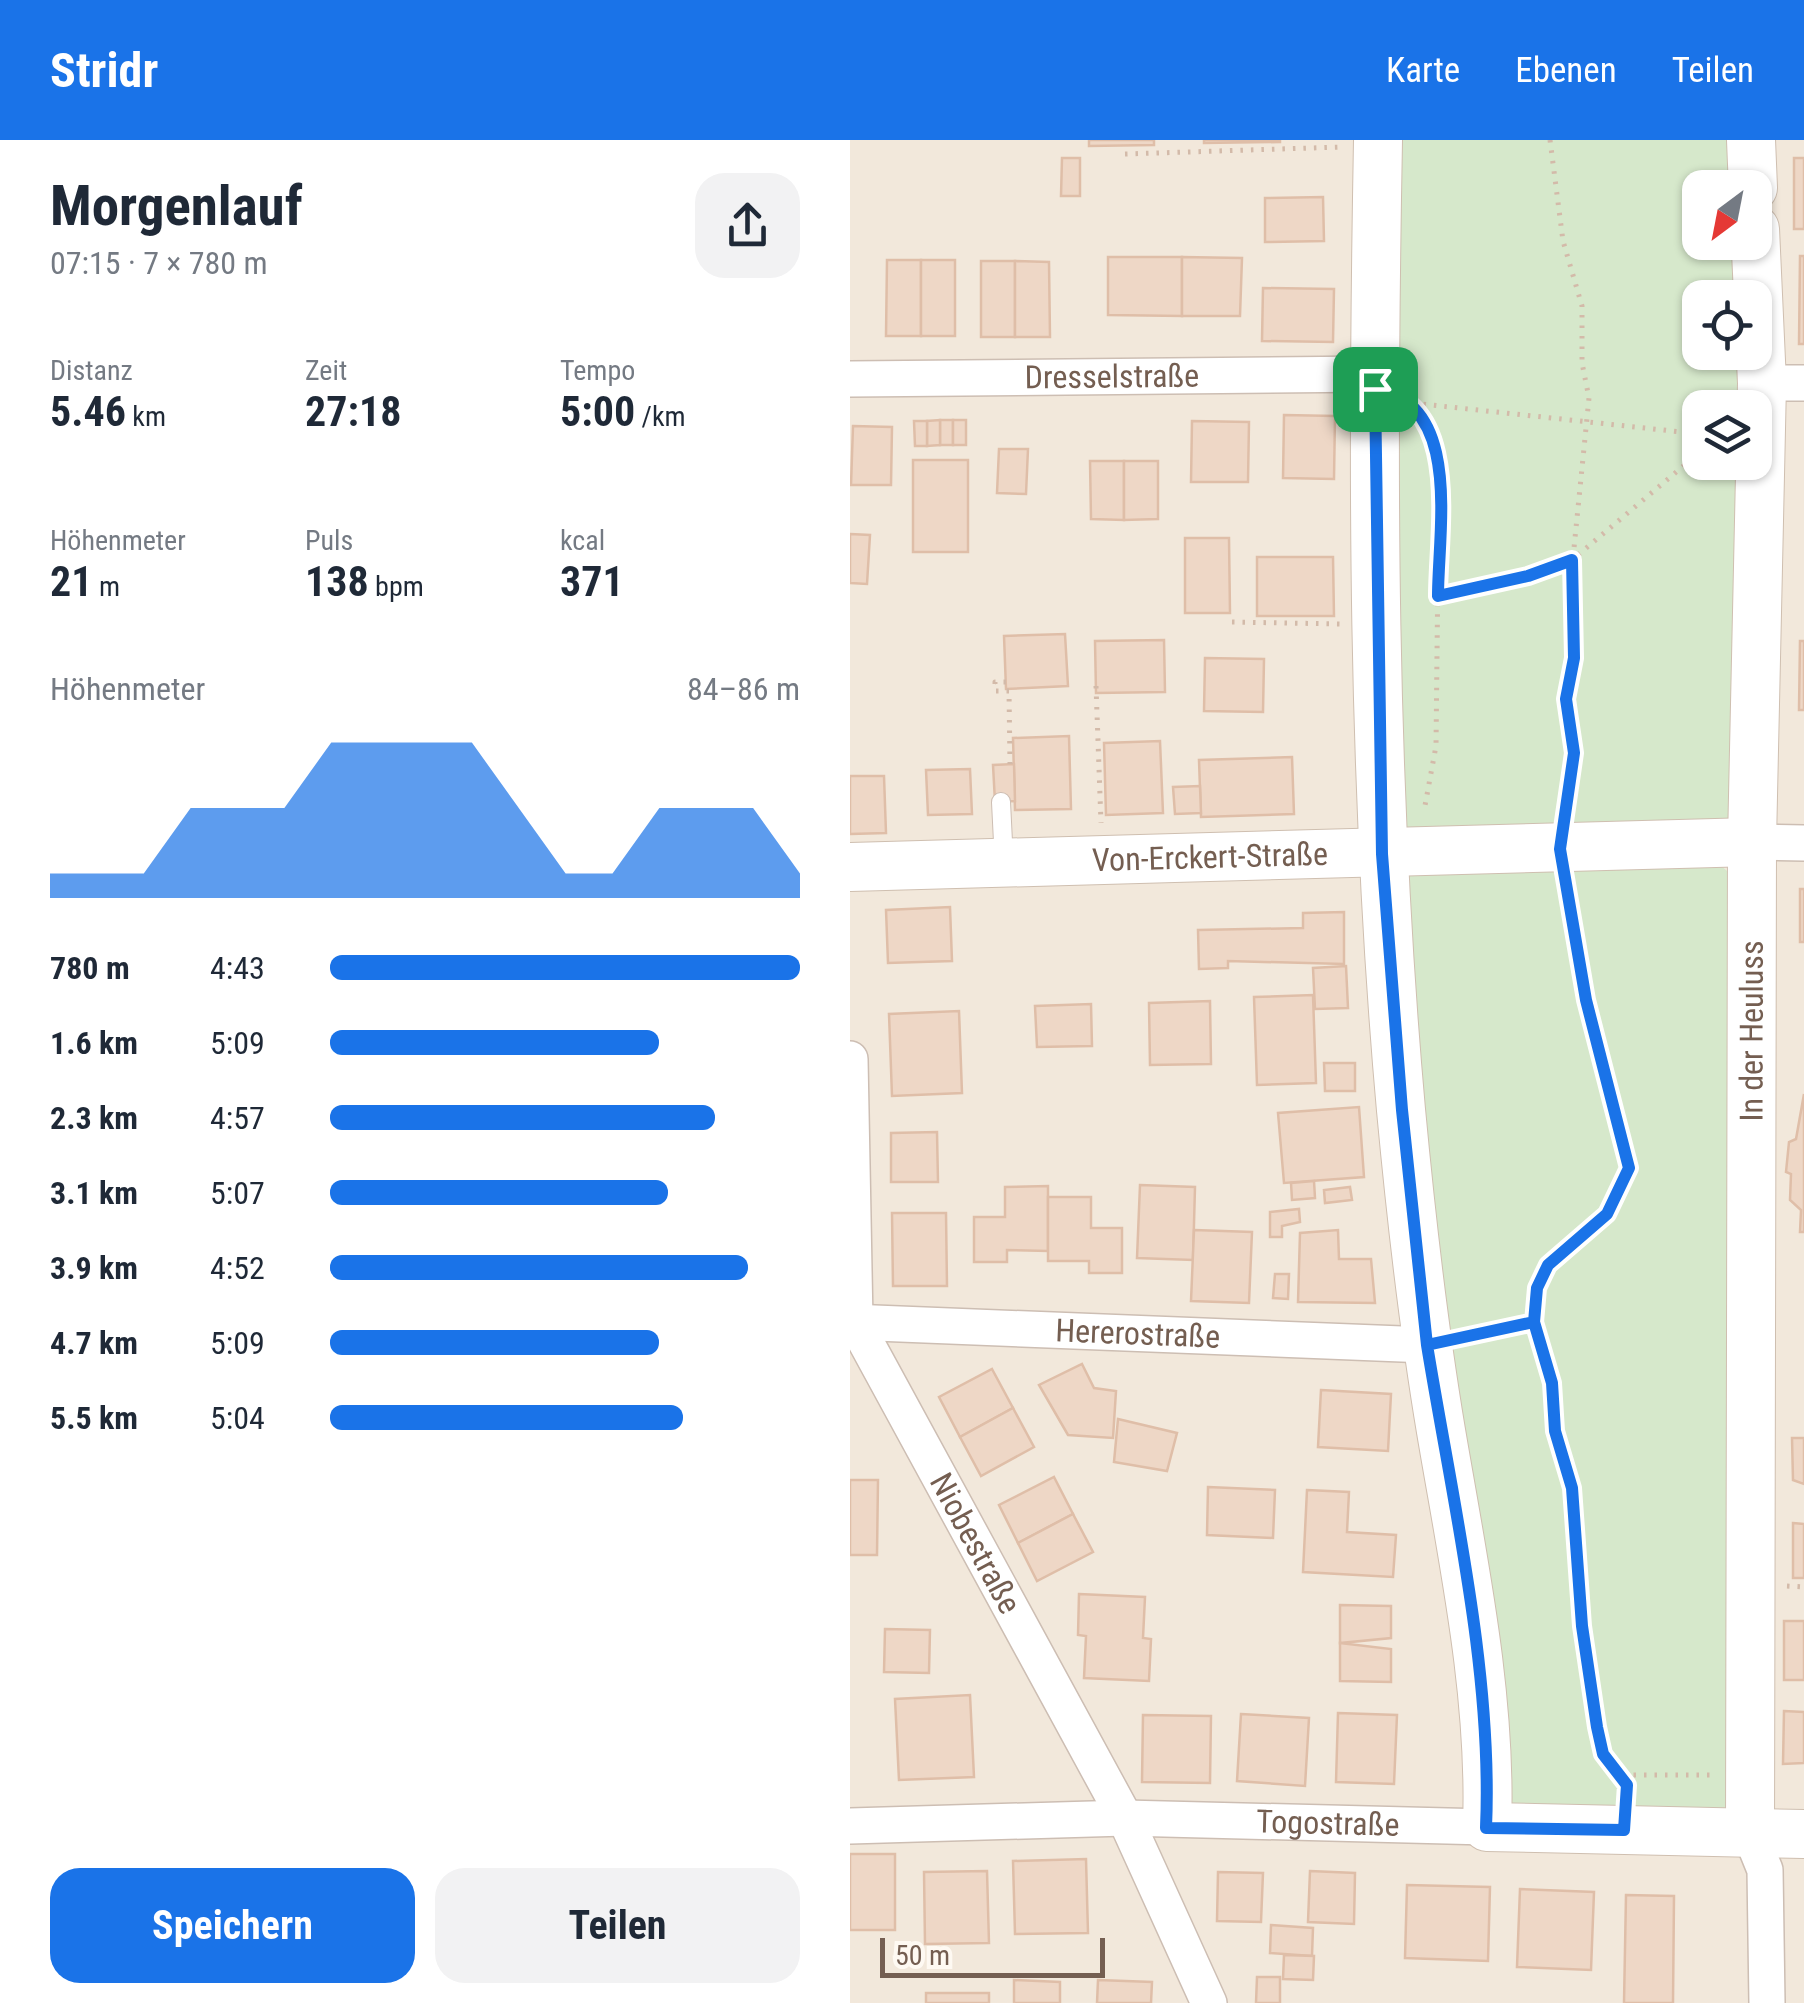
<!DOCTYPE html>
<html lang="de">
<head>
<meta charset="utf-8">
<style>
	body { margin:0; font-family:"Roboto Condensed",sans-serif; background:#f2f2f3; color:#1f2937; height:100vh; display:flex; flex-direction:column; font-size:38px; white-space:nowrap }
	* { box-sizing:border-box; margin:0 }
	p { font-size:32px; color:#747a83 }
	.icon { flex:none; width:55px; height:55px; fill:none; stroke:currentColor; stroke-width:2; stroke-linecap:round; stroke-linejoin:round }
	.map { position:relative; flex:1; overflow:hidden }
	.side { display:flex; flex-direction:column; background:#fff; width:850px }
	.side>* { flex:none }
	.needle { width:65px; rotate:212deg }
	.controls { position:absolute; left:832px; top:30px; display:grid; gap:20px }
	.controls a { display:grid; place-items:center; width:90px; height:90px; border-radius:20px; background:#fff; box-shadow:0 2px 8px #0004; font-size:50px }
	.scale { position:absolute; left:30px; bottom:25px; width:225px; box-sizing:border-box; padding-left:10px; border:5px solid #745e51; border-top:0; font-size:28px; line-height:35px; white-space:nowrap; color:#745e51; -webkit-text-stroke:8px #fef9f2; paint-order:stroke }
	.pin { position:absolute; display:grid; place-items:center; width:85px; height:85px; color:#fff; margin:-42px; border-radius:20px; box-shadow:0 5px 15px #0006 }
	.round { display:grid; place-items:center; flex:none; width:105px; height:105px; border-radius:30px; background:#f2f2f3 }
	.headline { display:flex; align-items:center; justify-content:space-between; height:170px; padding:0 50px }
	h1 { font-size:55px; font-weight:700; line-height:75px }
	.stats { display:grid; grid-template-columns:repeat(3,1fr); gap:15px; height:170px; padding:10px 50px }
	.stats div { display:grid; align-content:center }
	.stats b { font-size:42px; font-weight:700 }
	.stats small { font-size:28px; font-weight:400 }
	.stats p { font-size:28px }
	.chart { height:280px; padding:20px 50px }
	.chart p { display:flex; justify-content:space-between }
	.chart svg { width:100%; height:180px; margin-top:10px; fill:#1a73e8; opacity:.7 }
	.cta { display:flex; gap:20px; margin-top:auto; padding:20px 50px }
	.cta a { flex:1; height:115px; border-radius:30px; background:#1a73e8; color:#fff; font-size:40px; font-weight:700; line-height:115px; text-align:center }
	.cta a+a { background:#f2f2f3; color:#1f2937 }
	ul { padding:0 50px; list-style:none; font-size:32px }
	li { display:grid; grid-template-columns:160px 120px 1fr; align-items:center; height:75px }
	li i { height:25px; border-radius:12px; background:#1a73e8 }
	header { display:flex; align-items:center; gap:60px; box-sizing:border-box; height:140px; padding:0 50px; background:#1a73e8; color:#fff }
	header strong { font-size:48px }
	nav { display:flex; gap:55px; margin-inline-start:auto; font-size:35px }
	main { display:flex; flex:1; min-height:0 }
	.map>svg:first-child { display:block }
	.residential { fill:#f2e8db; fill-rule:evenodd }
	.green { fill:#d6e8cb }
	.building { fill:#eed7c6; stroke:#dfbea8; stroke-width:2.5 }
	.lines { fill:none; stroke-linecap:round; stroke-linejoin:round }
	.lane-casing { stroke:#cdbeb3; stroke-width:20 }
	.street-casing { stroke:#cdbeb3; stroke-width:38 }
	.secondary-casing { stroke:#cfbfb0; stroke-width:50 }
	.path { stroke:#d3baa9; stroke-width:5; stroke-dasharray:2.5 8; stroke-linecap:butt }
	.lane { stroke:#fff; stroke-width:18 }
	.street { stroke:#fff; stroke-width:35 }
	.secondary { stroke:#fff; stroke-width:48 }
	.route-casing { stroke:#fff; stroke-width:20 }
	.route { stroke:#1a73e8; stroke-width:12 }
	.labels { text-anchor:middle; dominant-baseline:central; stroke-width:8; stroke-linejoin:round; paint-order:stroke }
	.street-label { font-size:32px; fill:#745e51; stroke:#fef9f2 }
</style>
</head>
<body>
<header>
<strong>Stridr</strong>
<nav><a>Karte</a><a>Ebenen</a><a>Teilen</a></nav>
</header>
<main>
<section class="side">
<div class="headline"><div><h1>Morgenlauf</h1><p>07:15 · 7 × 780 m</p></div><a class="round"><svg class="icon" aria-label="share" viewBox="0 0 24 24"><path d="M12 15V3M7 8l5-5 5 5M5 13v7h14v-7"/></svg></a></div>
<div class="stats">
<div><p>Distanz</p><b>5.46<small> km</small></b></div>
<div><p>Zeit</p><b>27:18</b></div>
<div><p>Tempo</p><b>5:00<small> /km</small></b></div>
</div>
<div class="stats">
<div><p>Höhenmeter</p><b>21<small> m</small></b></div>
<div><p>Puls</p><b>138<small> bpm</small></b></div>
<div><p>kcal</p><b>371</b></div>
</div>
<div class="chart"><p><span>Höhenmeter</span>84–86 m</p>
<svg viewBox="0 0 160 44" preserveAspectRatio="none"><path d="M0 44V38L10 38L20 38L30 22L40 22L50 22L60 6L70 6L80 6L90 6L100 22L110 38L120 38L130 22L140 22L150 22L160 38V44z"/></svg>
</div>
<ul>
<li><b>780 m</b>4:43<i style="width:100%"></i></li>
<li><b>1.6 km</b>5:09<i style="width:70%"></i></li>
<li><b>2.3 km</b>4:57<i style="width:82%"></i></li>
<li><b>3.1 km</b>5:07<i style="width:72%"></i></li>
<li><b>3.9 km</b>4:52<i style="width:89%"></i></li>
<li><b>4.7 km</b>5:09<i style="width:70%"></i></li>
<li><b>5.5 km</b>5:04<i style="width:75%"></i></li>
</ul>
<div class="cta"><a>Speichern</a><a>Teilen</a></div>
</section>
<div class="map">
<svg width="954" height="1863" viewBox="0 0 954 1863">
	<rect width="100%" height="100%" fill="#fbf5ec"/>
	<path class="residential" d="M0,0H954V1863H0ZM850,48H905V102H850ZM850,158H905V212H850ZM850,268H905V322H850Z"/>
	<g class="green">
		<path d="M543,0H887L889,47L850,48V102L890,103L892,157L850,158V212L894,213V267L850,268V322L894,323L891,666L877,687L549,694Z"/>
		<path d="M870,725L889,741L884,1672L660,1669L588,1190L549,736Z"/>
	</g>
	<g class="building">
		<path d="M239,0H304V5L239,6Z"/>
		<path d="M354,0H430V2L354,3Z"/>
		<path d="M212,18H230V56H211Z"/>
		<rect x="944" y="18" width="10" height="71"/>
		<path d="M473,57L474,101L415,102V58Z"/>
		<path d="M950,116H954V204H949Z"/>
		<path d="M258,117H332V176L258,175Z"/>
		<path d="M332,117L392,118L390,176H332Z"/>
		<path d="M37,120H71V196H36Z"/>
		<rect x="71" y="120" width="34" height="76"/>
		<rect x="131" y="121" width="34" height="76"/>
		<path d="M165,121L199,122L200,197H165Z"/>
		<path d="M413,148L484,149L483,202L412,201Z"/>
		<path d="M434,275L485,276L484,339L433,338Z"/>
		<rect x="90" y="280" width="13" height="25"/>
		<path d="M90,280V305L77,306V281Z"/>
		<rect x="103" y="280" width="13" height="25"/>
		<path d="M64,281H77V306H65Z"/>
		<path d="M342,281L399,282L398,342H341Z"/>
		<path d="M3,286L42,287L41,345H1Z"/>
		<path d="M149,309H178L176,354L147,353Z"/>
		<rect x="63" y="320" width="55" height="92"/>
		<path d="M240,321H274V380L241,379Z"/>
		<path d="M274,321H308V379L274,380Z"/>
		<path d="M0,394L20,395L17,444L0,443Z"/>
		<path d="M335,398H379L380,473H335Z"/>
		<path d="M407,417H483L484,476H407Z"/>
		<path d="M215,494L218,546L156,549L154,496Z"/>
		<path d="M314,500L315,552L246,553L245,501Z"/>
		<path d="M950,501H954V570H949Z"/>
		<path d="M355,518L414,519L413,572L354,571Z"/>
		<path d="M219,596L221,669L165,670L163,598Z"/>
		<path d="M310,601L313,673L256,675L254,603Z"/>
		<path d="M442,617L444,674L351,677L349,620Z"/>
		<path d="M164,624L165,661L145,662L143,625Z"/>
		<path d="M120,629L122,674L78,675L76,630Z"/>
		<path d="M0,636H34L36,693L0,694Z"/>
		<path d="M350,646L351,673L325,674L323,647Z"/>
		<rect x="950" y="749" width="4" height="53"/>
		<path d="M100,767L102,821L38,823L36,770Z"/>
		<path d="M494,772V824L378,821V828L349,829L348,790L453,788V773Z"/>
		<path d="M496,826L498,868L465,869L463,828Z"/>
		<path d="M463,855L466,943L407,945L404,857Z"/>
		<path d="M360,861L361,924L300,925L299,863Z"/>
		<path d="M241,864L242,906L187,907L185,866Z"/>
		<path d="M109,871L112,953L42,956L39,874Z"/>
		<path d="M474,923H505V951H475Z"/>
		<path d="M954,954V1092H950L951,1070L940,1060L941,1034L936,1032L939,1002L946,999Z"/>
		<path d="M509,967L514,1037L434,1043L428,973Z"/>
		<path d="M87,992L88,1042H41V993Z"/>
		<path d="M464,1041L465,1058L442,1060L441,1043Z"/>
		<path d="M290,1045L345,1047L343,1120L287,1118Z"/>
		<path d="M198,1046V1111L157,1110V1122H124V1077H155V1047Z"/>
		<path d="M500,1047L502,1060L475,1063L474,1050Z"/>
		<path d="M198,1057H241V1088H272V1133H239V1121H198Z"/>
		<path d="M449,1069L450,1082L432,1086V1097H420V1072Z"/>
		<path d="M42,1073H96L97,1146H43Z"/>
		<path d="M344,1090L402,1092L399,1163L341,1161Z"/>
		<path d="M488,1090L489,1119H521L525,1163L448,1162L450,1093Z"/>
		<path d="M425,1134H439L438,1159L423,1158Z"/>
		<path d="M232,1224L244,1248L266,1251L263,1298L218,1295L189,1245Z"/>
		<path d="M142,1229L163,1268L110,1297L89,1257Z"/>
		<path d="M471,1250L541,1254L538,1311L468,1307Z"/>
		<path d="M163,1268L184,1307L131,1336L110,1297Z"/>
		<path d="M268,1279L327,1293L317,1331L264,1322Z"/>
		<path d="M942,1298H954V1344L943,1340Z"/>
		<path d="M204,1337L223,1374L168,1403L149,1365Z"/>
		<path d="M0,1340H28L27,1415H0Z"/>
		<path d="M358,1347L425,1350L423,1398L357,1395Z"/>
		<path d="M457,1350L499,1352L497,1392L546,1395L543,1437L453,1432Z"/>
		<path d="M223,1374L243,1412L187,1441L168,1403Z"/>
		<path d="M943,1383L954,1384V1438H943Z"/>
		<path d="M229,1454L295,1457L293,1498L301,1499L299,1541L234,1538L236,1496L228,1495Z"/>
		<path d="M490,1465L541,1466V1498L490,1503Z"/>
		<rect x="934" y="1481" width="20" height="59"/>
		<path d="M35,1489L80,1490L79,1533L34,1532Z"/>
		<path d="M490,1503L541,1509V1542L490,1541Z"/>
		<path d="M120,1555L124,1637L49,1640L45,1559Z"/>
		<path d="M934,1571L954,1572V1623L933,1624Z"/>
		<path d="M488,1573L547,1575L544,1644L486,1642Z"/>
		<path d="M391,1574L459,1578L455,1646L387,1641Z"/>
		<path d="M293,1575L361,1576L360,1643L292,1642Z"/>
		<rect x="0" y="1714" width="45" height="76"/>
		<path d="M236,1719L238,1793L165,1794L163,1721Z"/>
		<path d="M137,1731L139,1803L75,1804L74,1732Z"/>
		<path d="M460,1731L505,1733L504,1784L458,1782Z"/>
		<path d="M368,1732L413,1733L411,1782L367,1781Z"/>
		<path d="M557,1745L640,1747L638,1821L555,1818Z"/>
		<path d="M670,1749L744,1752L741,1830L667,1827Z"/>
		<path d="M776,1755L824,1756L823,1863H774Z"/>
		<path d="M421,1785L463,1788L462,1816L420,1813Z"/>
		<path d="M434,1815L464,1816L463,1840L433,1839Z"/>
		<path d="M407,1837H430V1863H406Z"/>
		<path d="M164,1840L210,1842V1863H164Z"/>
		<path d="M248,1840L302,1842L301,1863H247Z"/>
		<rect x="76" y="1853" width="63" height="10"/>
	</g>
	<g class="lines">
		<defs>
			<path id="lane" d="M151,662L154,722"/>
			<g id="street">
				<path id="s1" d="M0,239L525,234"/>
				<path d="M912,243H954"/>
				<path d="M902,702L954,703"/>
				<path id="s2" d="M0,919L5,1182L275,1678L359,1863"/>
				<path id="s3" d="M0,1182L577,1205"/>
				<path id="s4" d="M0,1686L275,1678L637,1687"/>
				<path d="M900,1693L915,1730L917,1863"/>
			</g>
			<g id="secondary">
				<path d="M528,0C522,323 522,648 551,970C561,1077 573,1184 591,1291C613,1421 642,1556 637,1687L954,1694"/>
				<path d="M901,0L903,48"/>
				<path id="s5" d="M0,727L902,702"/>
				<path id="s6" d="M900,1693L902,702L912,243L905,89"/>
			</g>
		</defs>
		<use href="#lane" class="lane-casing"/>
		<use href="#street" class="street-casing"/>
		<use href="#secondary" class="secondary-casing"/>
		<g class="path">
			<path d="M700,0L713,101L732,166V223L739,258L721,438L724,518L716,559L724,613L717,671"/>
			<path d="M275,14L492,7"/>
			<path d="M563,263L850,294"/>
			<path d="M565,270L580,291L589,334L586,606L574,671"/>
			<path d="M588,456L677,436L722,420L850,312"/>
			<path d="M382,482L490,484"/>
			<path d="M156,542H145V551H159L160,624"/>
			<path d="M246,546L251,683"/>
			<path d="M715,746L736,860L779,1028L757,1073L699,1125L687,1148L685,1193L702,1243L705,1291L722,1348L732,1486L747,1587L753,1614L772,1635L777,1652"/>
			<path d="M614,1198L684,1182"/>
			<path d="M937,1446L954,1447"/>
			<path d="M773,1635H862"/>
		</g>
		<use href="#lane" class="lane"/>
		<use href="#street" class="street"/>
		<use href="#secondary" class="secondary"/>
	</g>
	<g class="lines">
		<defs>
			<path id="route" d="M525,249L532,714L552,970L577,1205L684,1182L702,1243L705,1291L722,1348L732,1486L747,1587L753,1614L777,1645L774,1690L636,1688C643,1532 602,1359 577,1205L684,1182L687,1148L698,1125L757,1074L779,1028L736,860L710,709L724,613L716,559L724,518L722,420L678,436L588,456C588,391 613,263 525,249"/>
		</defs>
		<use href="#route" class="route-casing"/>
		<use href="#route" class="route"/>
	</g>
	<g class="labels">
		<g class="street-label">
			<text stroke="none"><textPath href="#s1" startOffset="262">Dresselstraße</textPath></text>
			<text stroke="none"><textPath href="#s5" startOffset="360">Von-Erckert-Straße</textPath></text>
			<text stroke="none"><textPath href="#s6" startOffset="802">In der Heuluss</textPath></text>
			<text stroke="none"><textPath href="#s3" startOffset="288">Hererostraße</textPath></text>
			<text stroke="none"><textPath href="#s2" startOffset="515">Niobestraße</textPath></text>
			<text stroke="none"><textPath href="#s4" startOffset="478">Togostraße</textPath></text>
		</g>
	</g>
</svg>
<div class="controls">
<a><svg class="needle" viewBox="-14 -14 28 28"><path d="M0-13l5 13h-10z" fill="#e53935"/><path d="M0 13l5-13h-10z" fill="#747a83"/></svg></a>
<a><svg class="icon" aria-label="locate" viewBox="0 0 24 24"><circle cx="12" cy="12" r="6"/><path d="M12 2v4M12 18v4M2 12h4M18 12h4"/></svg></a>
<a><svg class="icon" aria-label="layers" viewBox="0 0 24 24"><path d="M12 4l9 5-9 5-9-5zM3 14l9 5 9-5"/></svg></a>
</div>
<div class="scale">50 m</div>
<div class="pin" style="left:525px;top:249px;background:#1e9e55"><svg class="icon" aria-label="arrive" viewBox="0 0 24 24"><path d="M6 21V4h12l-3 4 3 4H6"/></svg></div>
</div>
</main>
</body>
</html>
